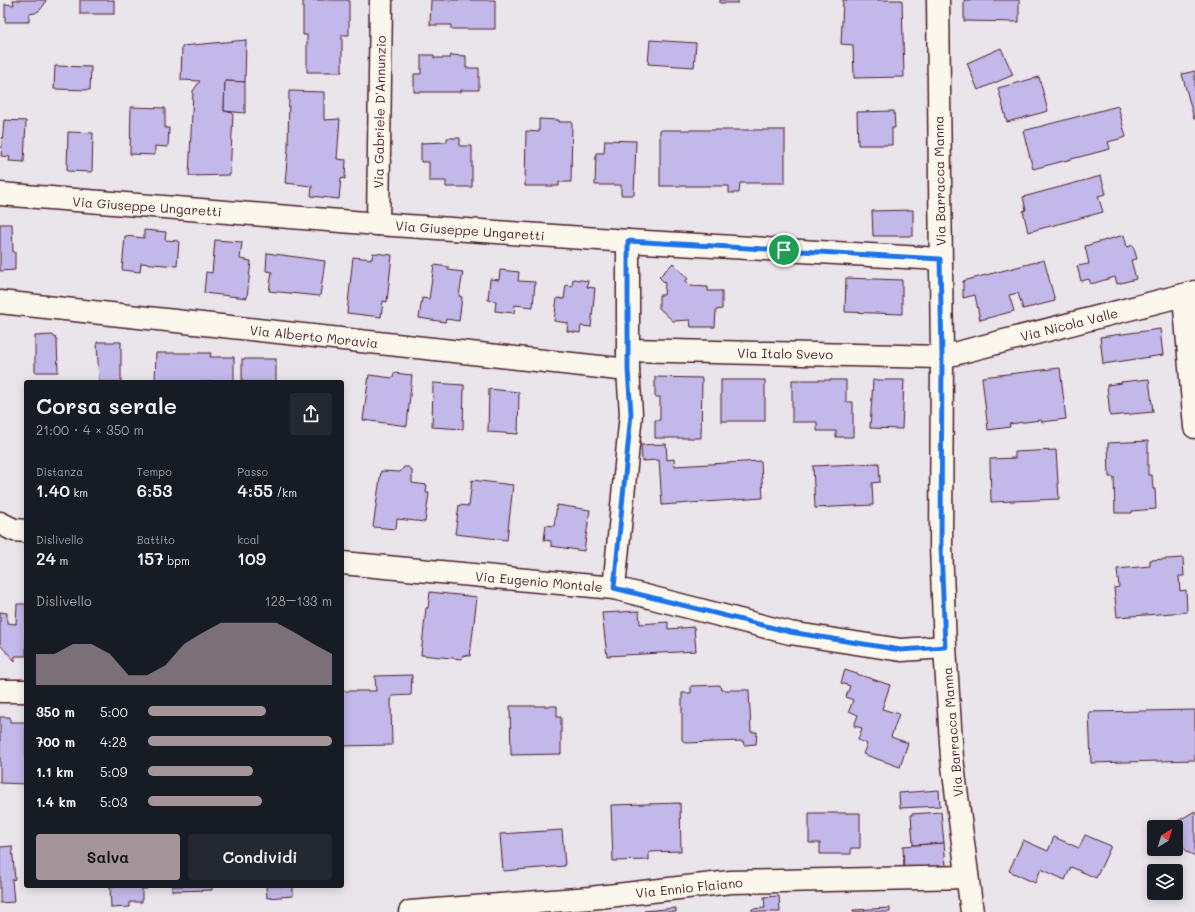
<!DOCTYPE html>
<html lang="it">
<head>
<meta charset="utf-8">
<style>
	body { margin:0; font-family:Mali,sans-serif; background:#242831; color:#f1f3f6; height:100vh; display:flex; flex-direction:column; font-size:15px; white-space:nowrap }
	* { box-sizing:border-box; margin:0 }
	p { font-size:13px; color:#9ea1a6 }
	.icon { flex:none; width:22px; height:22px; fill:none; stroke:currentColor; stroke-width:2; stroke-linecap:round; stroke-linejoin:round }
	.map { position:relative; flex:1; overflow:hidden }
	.sheet { position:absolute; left:24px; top:380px; width:320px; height:508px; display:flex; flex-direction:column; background:#171b24; border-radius:4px; box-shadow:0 2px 10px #0003 }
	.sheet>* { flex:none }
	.needle { width:26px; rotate:38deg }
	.fabs { position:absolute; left:1147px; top:820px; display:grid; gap:8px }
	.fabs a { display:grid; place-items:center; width:36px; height:36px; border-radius:4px; background:#171b24; box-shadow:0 2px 10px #0003; font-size:20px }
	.pin { position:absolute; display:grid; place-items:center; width:34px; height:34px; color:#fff; margin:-17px; border:2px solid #fff; border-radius:50%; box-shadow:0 1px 4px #0007 }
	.round { display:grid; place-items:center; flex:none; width:42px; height:42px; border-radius:4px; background:#242831 }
	.overview { display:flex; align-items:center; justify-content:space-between; height:68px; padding:0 12px }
	h1 { font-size:22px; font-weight:600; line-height:30px }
	.figures { display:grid; grid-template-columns:repeat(3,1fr); gap:6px; height:68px; padding:4px 12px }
	.figures div { display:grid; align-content:center }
	.figures b { font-size:17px; font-weight:600 }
	.figures small { font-size:11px; font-weight:400 }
	.figures p { font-size:11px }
	.chart { height:112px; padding:8px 12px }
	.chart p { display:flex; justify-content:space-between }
	.chart svg { width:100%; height:72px; margin-top:4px; fill:#a6949b; opacity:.7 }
	.primary-button { display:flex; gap:8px; margin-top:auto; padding:8px 12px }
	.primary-button a { flex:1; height:46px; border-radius:4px; background:#a6949b; color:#111; font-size:16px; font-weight:600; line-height:46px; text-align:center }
	.primary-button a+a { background:#242831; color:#f1f3f6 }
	ul { padding:0 12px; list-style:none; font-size:13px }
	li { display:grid; grid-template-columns:64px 48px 1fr; align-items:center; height:30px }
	li i { height:10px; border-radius:5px; background:#a6949b }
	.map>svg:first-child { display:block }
	.building { fill:#c3b8ea; stroke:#4a1f2b }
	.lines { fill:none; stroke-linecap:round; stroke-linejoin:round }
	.street-casing { stroke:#4a1f2b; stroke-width:25 }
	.secondary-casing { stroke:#4a1f2b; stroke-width:25 }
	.street { stroke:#fbf7ec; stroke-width:22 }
	.secondary { stroke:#fbf7ec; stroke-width:22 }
	.route-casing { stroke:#fff; stroke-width:8 }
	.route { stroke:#1a73e8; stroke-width:5 }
	.labels { text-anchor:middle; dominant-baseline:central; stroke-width:3; stroke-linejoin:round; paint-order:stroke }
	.street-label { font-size:13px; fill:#4a1f2b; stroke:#fbf7ec }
</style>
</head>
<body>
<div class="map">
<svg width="1195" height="912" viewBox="0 0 1195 912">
	<rect width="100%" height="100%" fill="#eae4eb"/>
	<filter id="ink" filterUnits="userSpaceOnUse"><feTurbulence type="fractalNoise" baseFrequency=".025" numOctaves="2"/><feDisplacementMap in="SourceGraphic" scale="8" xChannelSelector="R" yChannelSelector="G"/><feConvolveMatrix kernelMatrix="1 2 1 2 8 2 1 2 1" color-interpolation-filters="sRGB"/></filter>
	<g filter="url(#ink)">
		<g class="building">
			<path d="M13,0H46L44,5L40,10L35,13L29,14V22H5V4L14,5Z"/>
			<rect x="80" y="0" width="34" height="14"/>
			<path d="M303,0H349V35H342V72H307V35H303Z"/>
			<path d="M431,0H495V29H451V25H430Z"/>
			<rect x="720" y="0" width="18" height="3"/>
			<path d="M843,0H902L904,77L854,78L853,45L841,44Z"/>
			<path d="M964,0H1019V22L964,21Z"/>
			<path d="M246,40L245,82L225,81L224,111L233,113L230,175L189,176L193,91L200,81L181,80L182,46Z"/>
			<path d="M650,40L696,43L694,67L648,64Z"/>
			<path d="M1001,48L1013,75L978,90L967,63Z"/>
			<path d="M421,55H434V58H450L451,55L466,56V68H479V90H461V92H414V74H421Z"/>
			<path d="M55,66L91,67L90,90L54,89Z"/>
			<path d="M1195,71V119H1194L1182,74Z"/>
			<path d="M1039,77L1048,111L1007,122L998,88Z"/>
			<path d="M225,81L245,82V113L224,111Z"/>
			<path d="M289,91L324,92V120L340,119L337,159L346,160L345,179L341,178L339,199L311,196L312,186L285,183L288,149Z"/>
			<path d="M1118,106L1126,137L1108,142L1110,149L1033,169L1023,131Z"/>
			<path d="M131,107L165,108V128H169L168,147L155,146V155L130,154Z"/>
			<path d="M894,111L895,128H892V145H858L857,112Z"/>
			<path d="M539,119L559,120V122H572L571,182H559V186H525L526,131L539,132Z"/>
			<path d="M4,120L26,121L24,162L9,161L10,157L1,156Z"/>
			<path d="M660,130H785V183H740L739,193H729V186H660Z"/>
			<path d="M68,132L93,133L92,172L67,171Z"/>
			<path d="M447,138H460V146H472V187H446V181H429V162H421V143L447,142Z"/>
			<path d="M605,140L636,141L634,195H621V185H595L596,153H604Z"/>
			<path d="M1101,176L1106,194L1098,196L1103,212L1028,232L1023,211L1026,210L1023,197Z"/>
			<path d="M913,210V236H873L872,211Z"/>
			<path d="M0,224H12L13,252H15V270L0,271Z"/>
			<path d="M144,230L166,232L165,240L179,241L177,266L141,263L140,272L122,270L125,236L144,238Z"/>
			<path d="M1124,235L1127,247L1133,245L1137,259L1131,260L1136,279L1117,284L1115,277L1091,284L1089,279L1081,281L1077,266L1089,264L1085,246Z"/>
			<path d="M215,240L242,242L240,259L251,261L247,298L204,293L206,272L212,273Z"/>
			<path d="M267,253L325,261L320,296L269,291L272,272L266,271Z"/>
			<path d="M373,253L392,255L387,302L383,301L381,317L347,313L353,257L372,259Z"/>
			<path d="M1044,260L1055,301L1023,309L1018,293L1009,295L1014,311L980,320L975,295L963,298V281Z"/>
			<path d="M673,263L688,279L685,281L690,286L708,287V291H722V309L716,310L715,327H691L690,320L673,321L659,308V295H664L665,283L659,277Z"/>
			<path d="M434,265L449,267L448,270L463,272L459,296L462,297L459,321L446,319L445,322L419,318L422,298L429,299Z"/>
			<path d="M500,270L519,272L518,281L535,282L533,307L515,305L514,313L495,311L496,301L488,300L490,279L499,280Z"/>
			<path d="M846,278L902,280V314L845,312Z"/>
			<path d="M573,279L588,281L587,287L595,288L591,327L581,326L580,333L567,331L568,323L554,321L557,298L564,299L566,285L572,286Z"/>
			<path d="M1160,329L1163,355L1103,364L1100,337Z"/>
			<path d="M52,335L55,337L57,340L58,372H35V336Z"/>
			<path d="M97,342H121V382H99Z"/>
			<path d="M156,353H211L210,357H234V382H155Z"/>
			<rect x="242" y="359" width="34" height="23"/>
			<path d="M1060,368L1066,419L1042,422L1041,420L1009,424L1010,427L988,430L982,377Z"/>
			<path d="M394,373L412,375L407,426L363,420L369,375L393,378Z"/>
			<path d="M655,377L702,378L701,438H655V420H660V397H655Z"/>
			<path d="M1149,379L1153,412L1110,416L1107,385L1122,383L1121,382Z"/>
			<rect x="721" y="380" width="44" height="41"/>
			<path d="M792,380H846V402H853V437H836V431H817V422H792Z"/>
			<path d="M873,380H904L902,429L870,428Z"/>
			<path d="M433,383L464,385L463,429L432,427Z"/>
			<path d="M489,389L519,392L518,434L488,432Z"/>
			<path d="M1148,441V475H1152L1153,489H1155L1156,509L1132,511V513H1115L1114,477H1109L1108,443Z"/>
			<path d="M666,444L667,460L674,459L675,466L761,461L763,498L662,505L659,460L642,461L641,445Z"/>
			<path d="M1056,450L1059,499L991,502L990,459L1015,458V452Z"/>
			<path d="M879,463L880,482L872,483L873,505L815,508L813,466Z"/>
			<path d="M404,467H408L412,470V483L427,485L426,493H429L425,522L397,519L396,529L373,527L381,471L400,472Z"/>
			<path d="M472,480L513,485L507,540L455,534L459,505L469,506Z"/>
			<path d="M557,505L590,510L584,551L551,546V541L544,540L546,525L554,526Z"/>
			<path d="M1183,558L1184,576H1179L1180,591L1186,590L1187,612L1117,617L1114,588L1119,587L1117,569L1150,566V560Z"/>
			<path d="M430,592L477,597L470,656L463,655L462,659L421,655L426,608H428Z"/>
			<path d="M17,604H26V656H15V661L0,645V612L7,613V623L16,624Z"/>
			<path d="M639,611L640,624L668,622V629L694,627L696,651L607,656L602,613Z"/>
			<path d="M845,670L890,685L882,709L899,714L891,737L908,743L900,767L863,754L867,744L858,740L862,728L854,726L858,715L849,711L853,700L846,697L850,686L841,683Z"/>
			<path d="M412,675L411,695L392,696L391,702L392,745L342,746V691H376L375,676Z"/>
			<path d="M720,685L721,690H749L751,732H757L756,744L744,745L743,741L686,743L682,740V693H691V686Z"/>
			<path d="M510,706H557V717H561V754L511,755Z"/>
			<path d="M1195,710V760L1091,763L1089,712Z"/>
			<path d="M0,717H10V722H26V784L0,783Z"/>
			<path d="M939,790L940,806L900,808L899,793Z"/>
			<path d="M680,803L681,851L649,852V860L613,861L611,805Z"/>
			<path d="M1195,811V856L1187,852L1176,836V827L1169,826Z"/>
			<path d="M941,812L944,843L913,845L911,814Z"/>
			<path d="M809,813H860V848H851V854H820V843H809Z"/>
			<path d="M562,830L565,866L503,871L500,834Z"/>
			<path d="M1085,835L1111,846L1096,878L1071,867L1065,880L1041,869L1035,883L1009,871L1023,840L1048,851L1054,837L1079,848Z"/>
			<path d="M944,843L946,866L904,869L903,846Z"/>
			<path d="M12,846L15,879L12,880L14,902L0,903V847Z"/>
			<path d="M110,886H147V889H142V902H130V907L111,908Z"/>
			<path d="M172,886H212V890L172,891Z"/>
			<path d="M266,886H293V896L267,898Z"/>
			<path d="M779,896L780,912H752V909L765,908L764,897Z"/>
			<path d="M676,908V912H644V911Z"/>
			<path d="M890,908V912H853V910Z"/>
		</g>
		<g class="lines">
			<defs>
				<g id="street">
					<path d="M0,194L378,224L628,241L940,259"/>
					<path d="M378,224L381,0"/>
					<path d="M1184,295L1195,427"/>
					<path d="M0,302L628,370"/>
					<path d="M628,350L942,357L1195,292"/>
					<path d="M0,523L14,530L26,531"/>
					<path d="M342,563L614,588L790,633L901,650L945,647"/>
					<path d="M614,588L631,414L628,370V241"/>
					<path d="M0,691H26"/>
					<path d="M410,912L590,898L731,882L967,877"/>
				</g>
				<path id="secondary" d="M938,0L942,357L941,546L945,647L952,758L972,912"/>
			</defs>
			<use href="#street" class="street-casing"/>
			<use href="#secondary" class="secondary-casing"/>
			<use href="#street" class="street"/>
			<use href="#secondary" class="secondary"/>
		</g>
	</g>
	<g class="lines" filter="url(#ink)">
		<defs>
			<path id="route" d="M628,241L940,259L942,357L941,546L945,647L901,650L790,632L614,588L631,414L628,370Z"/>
		</defs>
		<use href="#route" class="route-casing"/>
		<use href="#route" class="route"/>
	</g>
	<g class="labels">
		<g class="street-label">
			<text transform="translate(379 112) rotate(-89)">Via Gabriele D'Annunzio</text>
			<text transform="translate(939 181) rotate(-91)">Via Barracca Manna</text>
			<text transform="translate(147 206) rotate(4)">Via Giuseppe Ungaretti</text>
			<text transform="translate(470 230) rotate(4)">Via Giuseppe Ungaretti</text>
			<text transform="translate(1069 324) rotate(-14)">Via Nicola Valle</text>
			<text transform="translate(314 336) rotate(6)">Via Alberto Moravia</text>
			<text transform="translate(785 353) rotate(1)">Via Italo Svevo</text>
			<text transform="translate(539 581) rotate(5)">Via Eugenio Montale</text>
			<text transform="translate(952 732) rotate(-95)">Via Barracca Manna</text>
			<text transform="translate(689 887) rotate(-6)">Via Ennio Flaiano</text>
		</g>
	</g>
</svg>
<div class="fabs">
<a><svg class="needle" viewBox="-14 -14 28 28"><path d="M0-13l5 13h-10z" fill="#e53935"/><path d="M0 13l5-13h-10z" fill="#9ea1a6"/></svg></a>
<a><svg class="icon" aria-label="layers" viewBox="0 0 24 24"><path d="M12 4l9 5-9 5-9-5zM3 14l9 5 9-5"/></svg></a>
</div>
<div class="pin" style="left:784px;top:250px;background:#1e9e55"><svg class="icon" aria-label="arrive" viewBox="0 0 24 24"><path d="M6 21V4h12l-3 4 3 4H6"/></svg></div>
<section class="sheet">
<div class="overview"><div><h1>Corsa serale</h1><p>21:00 · 4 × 350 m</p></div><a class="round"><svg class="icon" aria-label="share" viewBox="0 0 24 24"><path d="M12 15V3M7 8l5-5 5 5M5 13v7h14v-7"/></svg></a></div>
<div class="figures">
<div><p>Distanza</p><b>1.40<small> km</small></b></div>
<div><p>Tempo</p><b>6:53</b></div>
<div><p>Passo</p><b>4:55<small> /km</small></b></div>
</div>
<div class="figures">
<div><p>Dislivello</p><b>24<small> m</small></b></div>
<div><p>Battito</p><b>157<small> bpm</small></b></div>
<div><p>kcal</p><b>109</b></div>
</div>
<div class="chart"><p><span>Dislivello</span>128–133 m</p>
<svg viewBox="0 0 160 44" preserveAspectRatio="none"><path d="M0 44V25L10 25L20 19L30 19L40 25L50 38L60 38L70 32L80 19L90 12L100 6L110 6L120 6L130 6L140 12L150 19L160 25V44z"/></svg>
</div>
<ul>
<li><b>350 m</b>5:00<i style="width:64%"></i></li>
<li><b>700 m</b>4:28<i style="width:100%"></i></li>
<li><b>1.1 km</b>5:09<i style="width:57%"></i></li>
<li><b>1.4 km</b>5:03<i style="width:62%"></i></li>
</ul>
<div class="primary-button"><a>Salva</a><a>Condividi</a></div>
</section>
</div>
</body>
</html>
